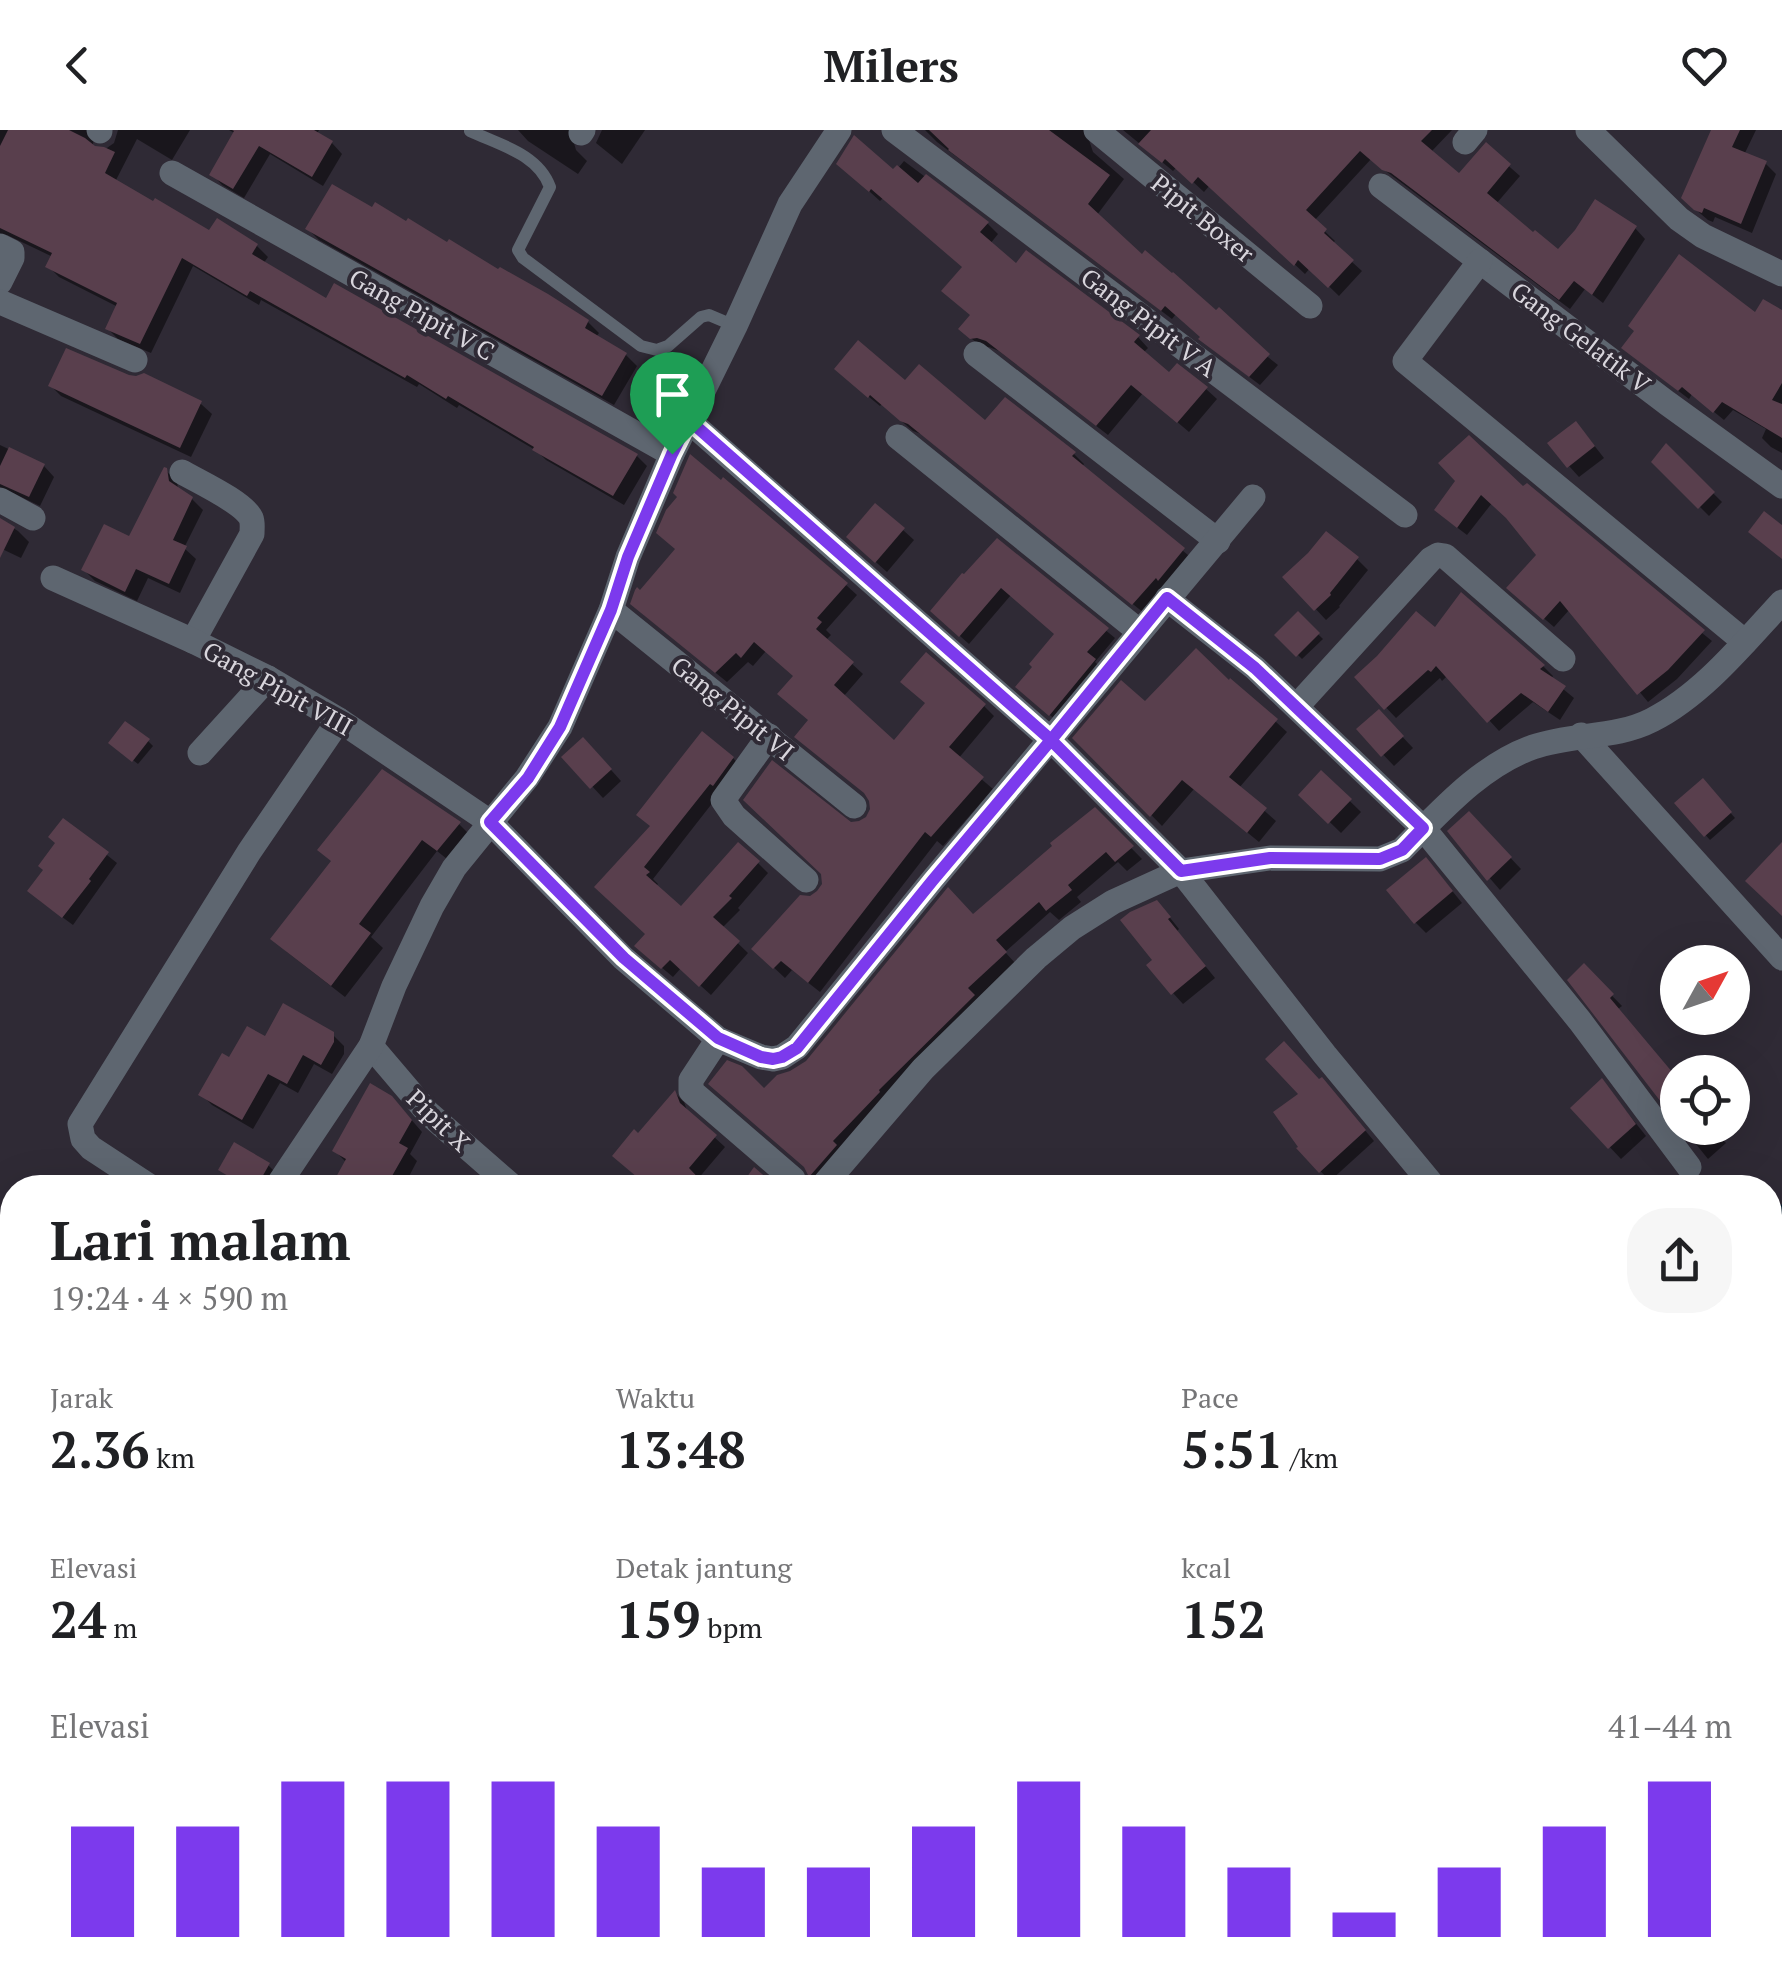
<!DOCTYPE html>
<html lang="id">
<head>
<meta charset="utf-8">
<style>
	body { margin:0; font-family:"PT Serif",serif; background:#f6f6f6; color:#202124; height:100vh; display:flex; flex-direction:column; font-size:38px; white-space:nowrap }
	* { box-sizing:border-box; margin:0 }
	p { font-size:32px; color:#757577 }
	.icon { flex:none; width:55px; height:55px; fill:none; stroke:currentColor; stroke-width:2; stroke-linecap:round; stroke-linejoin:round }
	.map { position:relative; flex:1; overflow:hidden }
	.details { position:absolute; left:0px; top:1045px; width:1782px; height:810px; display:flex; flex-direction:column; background:#fff; border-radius:40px 40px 0 0; box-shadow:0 10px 40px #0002 }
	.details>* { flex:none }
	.needle { width:65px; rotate:50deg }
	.fabs { position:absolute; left:1660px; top:815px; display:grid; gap:20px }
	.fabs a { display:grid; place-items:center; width:90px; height:90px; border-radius:50%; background:#fff; box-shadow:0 10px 40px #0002; font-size:50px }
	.pin { position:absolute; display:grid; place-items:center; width:85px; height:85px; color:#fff; margin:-102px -42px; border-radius:50% 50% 50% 0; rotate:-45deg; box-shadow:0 0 10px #0007 }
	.pin .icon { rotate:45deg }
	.round { display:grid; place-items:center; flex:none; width:105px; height:105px; border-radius:40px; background:#f6f6f6 }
	.headline { display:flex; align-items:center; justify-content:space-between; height:170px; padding:0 50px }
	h1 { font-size:55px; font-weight:800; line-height:75px }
	.stats { display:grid; grid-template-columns:repeat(3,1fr); gap:15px; height:170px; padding:10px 50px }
	.stats div { display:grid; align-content:center }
	.stats b { font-size:50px; font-weight:800 }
	.stats small { font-size:28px; font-weight:400 }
	.stats p { font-size:28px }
	.chart { height:280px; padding:20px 50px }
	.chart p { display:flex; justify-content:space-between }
	.chart svg { width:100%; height:180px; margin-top:10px; stroke:#7c3aed; stroke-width:6 }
	header { display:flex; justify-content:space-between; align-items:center; height:130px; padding:0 50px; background:#fff; font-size:45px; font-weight:800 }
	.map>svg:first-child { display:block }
	.shadow { fill:#0007 }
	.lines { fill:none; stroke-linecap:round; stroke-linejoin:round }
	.stream { stroke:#011927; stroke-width:9 }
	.building { fill:#593f4d }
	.lane { stroke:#5e6670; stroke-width:12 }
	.street { stroke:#5e6670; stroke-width:25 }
	.route-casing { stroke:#fff; stroke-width:20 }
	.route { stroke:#7c3aed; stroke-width:12 }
	.labels { text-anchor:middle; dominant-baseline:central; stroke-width:8; stroke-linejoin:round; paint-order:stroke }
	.street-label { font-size:25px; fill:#d8d5dc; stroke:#2f2a35 }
</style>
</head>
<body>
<header><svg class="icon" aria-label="back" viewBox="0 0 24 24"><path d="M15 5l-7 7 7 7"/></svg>Milers<svg class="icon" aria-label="heart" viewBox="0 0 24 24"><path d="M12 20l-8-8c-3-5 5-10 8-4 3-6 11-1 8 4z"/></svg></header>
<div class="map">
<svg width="1782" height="1855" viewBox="0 0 1782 1855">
	<rect width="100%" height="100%" fill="#2f2a35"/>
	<g class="shadow">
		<path d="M0,0H97L92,17L104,20L114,13L118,0H190L172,30L137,9L115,52L210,104L218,92L257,116L268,127L263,134L326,171L637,326L647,336L624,375L546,330L537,321L459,275L457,278L419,254L417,257L261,170L259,175L193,136L151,223L118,209L108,199L118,177L59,147L48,136L53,127L7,105L0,114Z"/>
		<path d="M229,0H319L317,4L332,13L342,24L323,56L270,24L244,68L222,55L212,44L236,4Z"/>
		<path d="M518,0H581L574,13L576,20L587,31L578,44L528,11Z"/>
		<path d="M602,0H645L622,34L596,13Z"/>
		<path d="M925,0H1093L1089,10L1093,22L1124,49L1097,85L1142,127L1278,235L1260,255L1211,218L1202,207L1176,184L1172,189L937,12Z"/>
		<path d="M1123,0H1452L1431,22L1460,46L1486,16L1520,46L1496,74L1558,122L1635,98L1645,109L1603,173L1585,159L1570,179L1383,39L1372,28L1314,91L1335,111L1332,114L1362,141L1339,166L1310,138L1305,144L1210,55L1204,62L1177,37L1173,41Z"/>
		<path d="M1714,0H1756L1744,25L1765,33L1776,44L1752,103L1715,87L1713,92L1708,90L1695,79Z"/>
		<path d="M904,31L988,94L998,104L990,114L1016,136L1138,207L1148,218L1143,223L1170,246L1206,259L1217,269L1189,302L1143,263L1108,305L999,221L989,217L983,218L972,209L961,199L972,186L964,137L883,68L880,71L850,44L894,43Z"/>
		<path d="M308,99L588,192L599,203L596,207L626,225L637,236L614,275L319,110Z"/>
		<path d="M1782,183V323L1771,317L1762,308L1766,299L1733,280L1724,290L1692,264L1689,269L1634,227L1756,186Z"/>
		<path d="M847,249L905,254L985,294L1074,324L1084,334L1082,337L1194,430L1144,483L921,304L913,301L882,274L880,276Z"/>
		<path d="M51,256L201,274L212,284L191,327L61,266Z"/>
		<path d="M1586,305L1604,328L1579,347L1569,336Z"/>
		<path d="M0,315L44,336L54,347L40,376L13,363L0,369Z"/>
		<path d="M1666,317L1722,372L1709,386L1654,331Z"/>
		<path d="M165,340L177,351L178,360L192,369L203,380L184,418L196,429L180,463L148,448L137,471L95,451L84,440L131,409Z"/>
		<path d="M1458,351L1523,359L1712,511L1677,549L1648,572L1570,479L1554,497L1519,467L1539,425L1510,390L1492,373L1467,405L1446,389Z"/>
		<path d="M0,390L18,401L29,412L21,428L0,418Z"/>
		<path d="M903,400L914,410L887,442L860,418Z"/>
		<path d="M997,411L1115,508L1095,532L1103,540L1059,593L1027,565L1057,504L1011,465L969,514L942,490Z"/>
		<path d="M1357,429L1368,440L1339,476L1340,477L1326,490L1286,447Z"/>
		<path d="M846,455L857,465L826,500L831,505L826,510L863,544L843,567L894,614L984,576L994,586L958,629L993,659L943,716L937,711L820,862L792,840L785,848L754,819L821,762L850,694L868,689L872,680V670L796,546L766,521L753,536L748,532L727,552L644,485Z"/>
		<path d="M1298,485L1323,509L1302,529L1278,505Z"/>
		<path d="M1435,501L1543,536L1553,546L1551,549L1574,568L1560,590L1533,572L1499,601L1448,545L1442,551L1440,548L1396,588L1358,548Z"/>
		<path d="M1231,551L1287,602L1239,658L1276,691L1259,712L1194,659L1162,696L1076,608L1145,574Z"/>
		<path d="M1379,582L1413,618L1394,636L1360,600Z"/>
		<path d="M148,611L153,616L138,634L116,617Z"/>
		<path d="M594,621L621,651L603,668L565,627Z"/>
		<path d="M733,628L743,639L721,662L653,749L658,754L655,757L681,780L758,733L768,743L738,778L740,780L722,798L748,823L711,865L681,838L673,847L648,826V804L608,768Z"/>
		<path d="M1321,643L1361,682L1341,703L1301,664Z"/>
		<path d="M1703,652L1735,688L1710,710L1677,673Z"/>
		<path d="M1095,681L1142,729L1127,741L1118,732L1077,767L1081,772L1059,790L1050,782L1005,822L1016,834L821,1056L811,1046L764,962L808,932Z"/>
		<path d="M1469,684L1521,739L1500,760L1450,702Z"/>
		<path d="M64,691L117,733L73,795L39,770L45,740L58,714Z"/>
		<path d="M459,694L472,707L452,733L437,721L371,807L383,818L345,867L287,822L274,809L333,732Z"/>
		<path d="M1436,741L1462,773L1426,803L1415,792Z"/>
		<path d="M1167,784L1179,799L1177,801L1215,848L1183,874L1173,863L1155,830Z"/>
		<path d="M1584,837L1622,876L1618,879L1678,952V991L1571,850Z"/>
		<path d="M332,904L344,916V924L332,944L314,934L298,963L280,953L253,999L212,975L201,964L230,931Z"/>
		<path d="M1602,951L1646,1006L1621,1029L1573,978Z"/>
		<path d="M1319,952L1331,960L1374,1011L1330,1051L1299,1019Z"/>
		<path d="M675,963L684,972L688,983L725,1017L697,1050L639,1006Z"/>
		<path d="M403,980L422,1002L410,1024L417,1031L403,1058H391L385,1054L383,1058H333L347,1033L335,1021Z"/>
		<path d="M1683,998H1712L1726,1013L1708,1029Z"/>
		<path d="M268,1035L279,1046L272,1058H244L232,1050L221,1040Z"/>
		<path d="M0,1340L12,1350V1420L10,1424L12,1426L0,1443Z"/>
		<path d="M1776,1417L1782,1421V1473L1774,1483L1770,1480V1425Z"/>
		<path d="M0,1611L8,1616H12V1642L0,1652Z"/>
		<path d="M556,1842H625L637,1855H562V1848Z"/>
		<path d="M1010,1842H1083L1098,1855H1047L1028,1844L1022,1851Z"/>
	</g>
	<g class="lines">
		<g class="stream">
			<path d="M1770,1089L1782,1079"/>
			<path d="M847,1855L848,1842"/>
		</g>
	</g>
	<g class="building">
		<path d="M8,0H69L85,8L95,16L104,17L115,22L105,43L153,71L155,68L209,100L217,88L258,114L252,124L326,168L334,153L638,324L613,366L532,320L534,317L448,266L446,269L407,245L405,248L250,161L247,166L182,128L140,214L105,199L117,173L45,137L52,123L0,98V16Z"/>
		<path d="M232,0H314L333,11L312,47L259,16L233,59L209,45L234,1Z"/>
		<path d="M929,0H1049L1110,45L1088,74L1142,124L1145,120L1172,143L1173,142L1216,180L1219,177L1270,224L1249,247L1198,209L1200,207L1165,176L1161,181L948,20L949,19Z"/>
		<path d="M1151,0H1432L1421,11L1459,43L1486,12L1511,34L1487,63L1533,102L1535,100L1558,119L1575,100L1595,69L1637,96L1592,165L1574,151L1559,170L1391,43L1382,40L1360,21L1306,80L1327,99L1324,103L1354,130L1328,158L1298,130L1294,136L1198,47L1192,54L1165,29L1162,33L1138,14Z"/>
		<path d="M1711,0H1740L1732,17L1767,31L1741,94L1704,78L1702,83L1694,80L1681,68Z"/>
		<path d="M854,5L893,39L897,35L918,53L926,44L989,92L980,102L1016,133L1026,120L1140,205L1134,212L1169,242L1177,233L1208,257L1177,293L1131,255L1096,296L986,211L977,208L970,209L958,199L970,185L941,161L962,137L871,59L869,62L836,34Z"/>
		<path d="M332,54L372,77L375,72L406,91L408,88L447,112L449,109L498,139L500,137L548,164L589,190L585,198L627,223L602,266L305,99Z"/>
		<path d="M1679,124L1755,182L1763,169L1782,180V253L1772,270L1782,274V308L1722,272L1713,283L1682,257L1678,261L1621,218L1634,201L1628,196Z"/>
		<path d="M858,210L905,250L919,234L985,290L1005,267L1076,322L1072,326L1185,418L1158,451L1156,448L1132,475L908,294L900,291L870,265L868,268L834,239Z"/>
		<path d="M66,218L129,245L136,246L144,243L202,271L180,318L48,256Z"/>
		<path d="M1576,291L1595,316L1567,338L1547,313Z"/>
		<path d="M1469,305L1523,356L1527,353L1705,500L1668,540L1637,565L1560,471L1543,490L1506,458L1536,425L1506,388L1481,365L1457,398L1434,380L1455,351L1438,333Z"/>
		<path d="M1666,313L1715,362L1698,379L1651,332Z"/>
		<path d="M9,317L45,334L29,367L0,354V336Z"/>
		<path d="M690,324L721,350L723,347L848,453L817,488L822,492L816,499L854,532L834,555L894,610L925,573L900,552L926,522L986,574L949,617L984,647L931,707L925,702L808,853L781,831L773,839L751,819L800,765L810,766L817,761L822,754L821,744L743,670L772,630L851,692L859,691L866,687L870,679L869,671L864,663L794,607L808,590L777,564L793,546L754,512L741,528L736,523L715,543L630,474L635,460L637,457L640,460L675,419L656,403L666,380L677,367L673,363Z"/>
		<path d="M164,337L167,338L169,351L193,367L173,410L187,416L169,454L136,439L125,462L81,440L104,394L129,406Z"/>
		<path d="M875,373L905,398L875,433L846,407Z"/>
		<path d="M1764,381L1782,395V429L1748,402Z"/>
		<path d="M0,388L15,397L0,428Z"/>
		<path d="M1326,401L1359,427L1330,463L1331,465L1314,481L1282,447L1308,423Z"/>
		<path d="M997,408L1109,498L1087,522L1096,529L1049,586L1015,557L1032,537L1029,534L1054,504L1001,458L959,507L930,481L962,443L964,444Z"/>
		<path d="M1461,462L1545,535L1540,539L1566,556L1548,582L1521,563L1487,593L1436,536L1431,542L1428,540L1384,580L1354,547L1377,526L1416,481L1435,497Z"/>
		<path d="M1298,481L1320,503L1296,527L1274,505Z"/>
		<path d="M1196,518L1229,550L1230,548L1278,589L1229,647L1267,678L1247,703L1182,650L1150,687L1072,608L1121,550L1145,571Z"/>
		<path d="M1379,579L1404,606L1381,627L1356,599Z"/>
		<path d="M125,591L150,609L132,632L108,613Z"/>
		<path d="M702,601L734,627L713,656L710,654L644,737L650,742L646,745L681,776L738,712L760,731L729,766L732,768L713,787L740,811L699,857L670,830L661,839L634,816L645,804L594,757L650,696L636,685Z"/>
		<path d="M583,607L612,639L590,659L561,627Z"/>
		<path d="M382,639L461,692L437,721L422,710L359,794L371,803L331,856L270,809L331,731L317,720Z"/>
		<path d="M1321,640L1352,669L1328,694L1298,665Z"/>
		<path d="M1703,648L1732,682L1704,707L1674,673Z"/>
		<path d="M1095,677L1134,716L1115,732L1106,722L1068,755L1072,760L1046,781L1039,772L996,810L1007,822L968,858L975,865L879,960L880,962L833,1011L837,1015L809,1047L804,1037L708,954L727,930L742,936L764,958L777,945L790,941L806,931L948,757L973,784L1052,716L1050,713Z"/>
		<path d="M1469,681L1512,727L1487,751L1447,701Z"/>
		<path d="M63,688L109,722L89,749L91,751L62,788L27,761L43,740L38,736L55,713L48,707Z"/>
		<path d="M1782,712V786L1745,751Z"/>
		<path d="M1426,727L1453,761L1414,794L1386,760Z"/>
		<path d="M1157,770L1171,787L1168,789L1206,836L1171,865L1146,835L1152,830L1120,790L1130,782Z"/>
		<path d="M1584,833L1614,864L1610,868L1678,949V957L1661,972L1567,850Z"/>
		<path d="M283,873L334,902V912L321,935L303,925L287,954L268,944L242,990L198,965L222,923L229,927L247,896L265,906Z"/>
		<path d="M1284,911L1319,949L1322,947L1366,1000L1319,1043L1296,1018L1298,1017L1273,982L1298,964L1265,929Z"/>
		<path d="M1602,948L1636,994L1608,1019L1570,978Z"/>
		<path d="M370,953L392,966L412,990L399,1013L408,1018L388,1053L373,1045L366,1058H330L346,1029L332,1021Z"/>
		<path d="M675,960L680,973L717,1005L689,1038L708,1058H650L612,1026L634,999L638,1003Z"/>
		<path d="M234,1012L270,1033L256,1058H248L218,1040Z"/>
		<path d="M754,1037L778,1058H739Z"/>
	</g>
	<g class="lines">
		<path class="lane" d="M470,1C500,15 538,24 550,57L518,120L523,128L641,216L657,220L668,216L701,187L709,185L735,196"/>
		<g class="street">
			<path d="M99,0L100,1"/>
			<path d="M894,0L1405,385"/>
			<path d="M1096,0L1310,176"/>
			<path d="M1588,0L1679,89L1703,106L1782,144"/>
			<path d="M581,3L583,0"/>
			<path d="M1465,12L1475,0"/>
			<path d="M172,43L672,324"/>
			<path d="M1381,56L1667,273L1782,356"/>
			<path d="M0,116L12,122V128L0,152"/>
			<path d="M1480,131L1405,231L1745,512"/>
			<path d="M0,172L135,230"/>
			<path d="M976,224L1218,411"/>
			<path d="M689,291L1051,610L1181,741L1325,925L1435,1058"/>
			<path d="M898,307L1140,502"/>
			<path d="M182,342C199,352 243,372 251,388C253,393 252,397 252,404L193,511"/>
			<path d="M0,370L33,388"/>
			<path d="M53,448L193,511L268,548L339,590L490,692L623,828L718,909L761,927L773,929L782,927L797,917L933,750L1253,367"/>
			<path d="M1167,469L1255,538L1423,698L1580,891L1689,1037"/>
			<path d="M611,480L854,676"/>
			<path d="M1297,576L1431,429L1438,425L1445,426L1563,529"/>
			<path d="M1581,605L1782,828"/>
			<path d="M769,606L723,670L734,686L806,750"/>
			<path d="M200,623L268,548"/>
			<path d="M718,909L691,950V961L793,1049"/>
			<path d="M371,916L428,983L514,1058"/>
			<path d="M152,1058L91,1018L83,1009L80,994L249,722L339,590"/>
			<path d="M276,1058L371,916L394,856L432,776L454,738L527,648L560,597L611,480L628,427L672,324L735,196L790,74L839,0"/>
			<path d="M821,1058L923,939L1036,828L1072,798L1113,772L1181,741L1270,728L1380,729L1402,720C1441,681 1480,636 1533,617C1573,603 1615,609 1652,590C1702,565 1744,513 1782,472"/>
			<path d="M1770,1381L1782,1391"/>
			<path d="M0,1478L12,1461"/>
			<path d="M0,1589L12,1598"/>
			<path d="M221,1842L237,1855"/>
			<path d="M530,1842L544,1855"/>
			<path d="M700,1842L713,1855"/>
			<path d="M982,1842L1000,1855"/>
			<path d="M426,1855L436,1842"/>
		</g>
	</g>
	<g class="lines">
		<defs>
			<path id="route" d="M672,324L628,427L611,480L560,597L528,648L490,692L624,828L718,908L761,927L773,929L782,927L797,918L933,750L1051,610L1181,741L1270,728L1380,729L1402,720L1423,698L1255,538L1167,468L1051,610L689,290L672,324"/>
		</defs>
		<use href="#route" class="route-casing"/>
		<use href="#route" class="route"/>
	</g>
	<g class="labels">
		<g class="street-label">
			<text transform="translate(1203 88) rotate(39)">Pipit Boxer</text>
			<text transform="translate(422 184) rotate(29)">Gang Pipit V C</text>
			<text transform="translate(1149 192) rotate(37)">Gang Pipit V A</text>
			<text transform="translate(1581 207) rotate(37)">Gang Gelatik V</text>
			<text transform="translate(278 558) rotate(29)">Gang Pipit VIII</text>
			<text transform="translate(733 578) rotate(39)">Gang Pipit VI</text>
			<text transform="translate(439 990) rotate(44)">Pipit X</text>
		</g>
	</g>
</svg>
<div class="fabs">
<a><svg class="needle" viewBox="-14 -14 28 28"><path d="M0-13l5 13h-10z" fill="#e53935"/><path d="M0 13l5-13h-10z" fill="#757577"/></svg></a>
<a><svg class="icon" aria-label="locate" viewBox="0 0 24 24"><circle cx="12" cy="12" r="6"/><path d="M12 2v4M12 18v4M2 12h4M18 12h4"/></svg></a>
</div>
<div class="pin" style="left:672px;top:324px;background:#1e9e55"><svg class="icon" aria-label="arrive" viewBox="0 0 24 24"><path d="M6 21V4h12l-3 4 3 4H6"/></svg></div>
<section class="details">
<div class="headline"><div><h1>Lari malam</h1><p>19:24 · 4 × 590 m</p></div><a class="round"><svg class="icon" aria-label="share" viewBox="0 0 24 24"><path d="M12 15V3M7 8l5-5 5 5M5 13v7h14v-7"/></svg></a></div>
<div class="stats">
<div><p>Jarak</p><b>2.36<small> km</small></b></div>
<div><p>Waktu</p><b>13:48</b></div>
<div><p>Pace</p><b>5:51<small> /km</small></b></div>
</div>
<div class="stats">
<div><p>Elevasi</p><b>24<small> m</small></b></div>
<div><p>Detak jantung</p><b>159<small> bpm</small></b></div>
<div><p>kcal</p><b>152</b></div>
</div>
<div class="chart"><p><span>Elevasi</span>41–44 m</p>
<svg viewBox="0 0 160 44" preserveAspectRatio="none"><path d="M5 44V17M15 44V17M25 44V6M35 44V6M45 44V6M55 44V17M65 44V27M75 44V27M85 44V17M95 44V6M105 44V17M115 44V27M125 44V38M135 44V27M145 44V17M155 44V6"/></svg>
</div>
</section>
</div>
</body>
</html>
